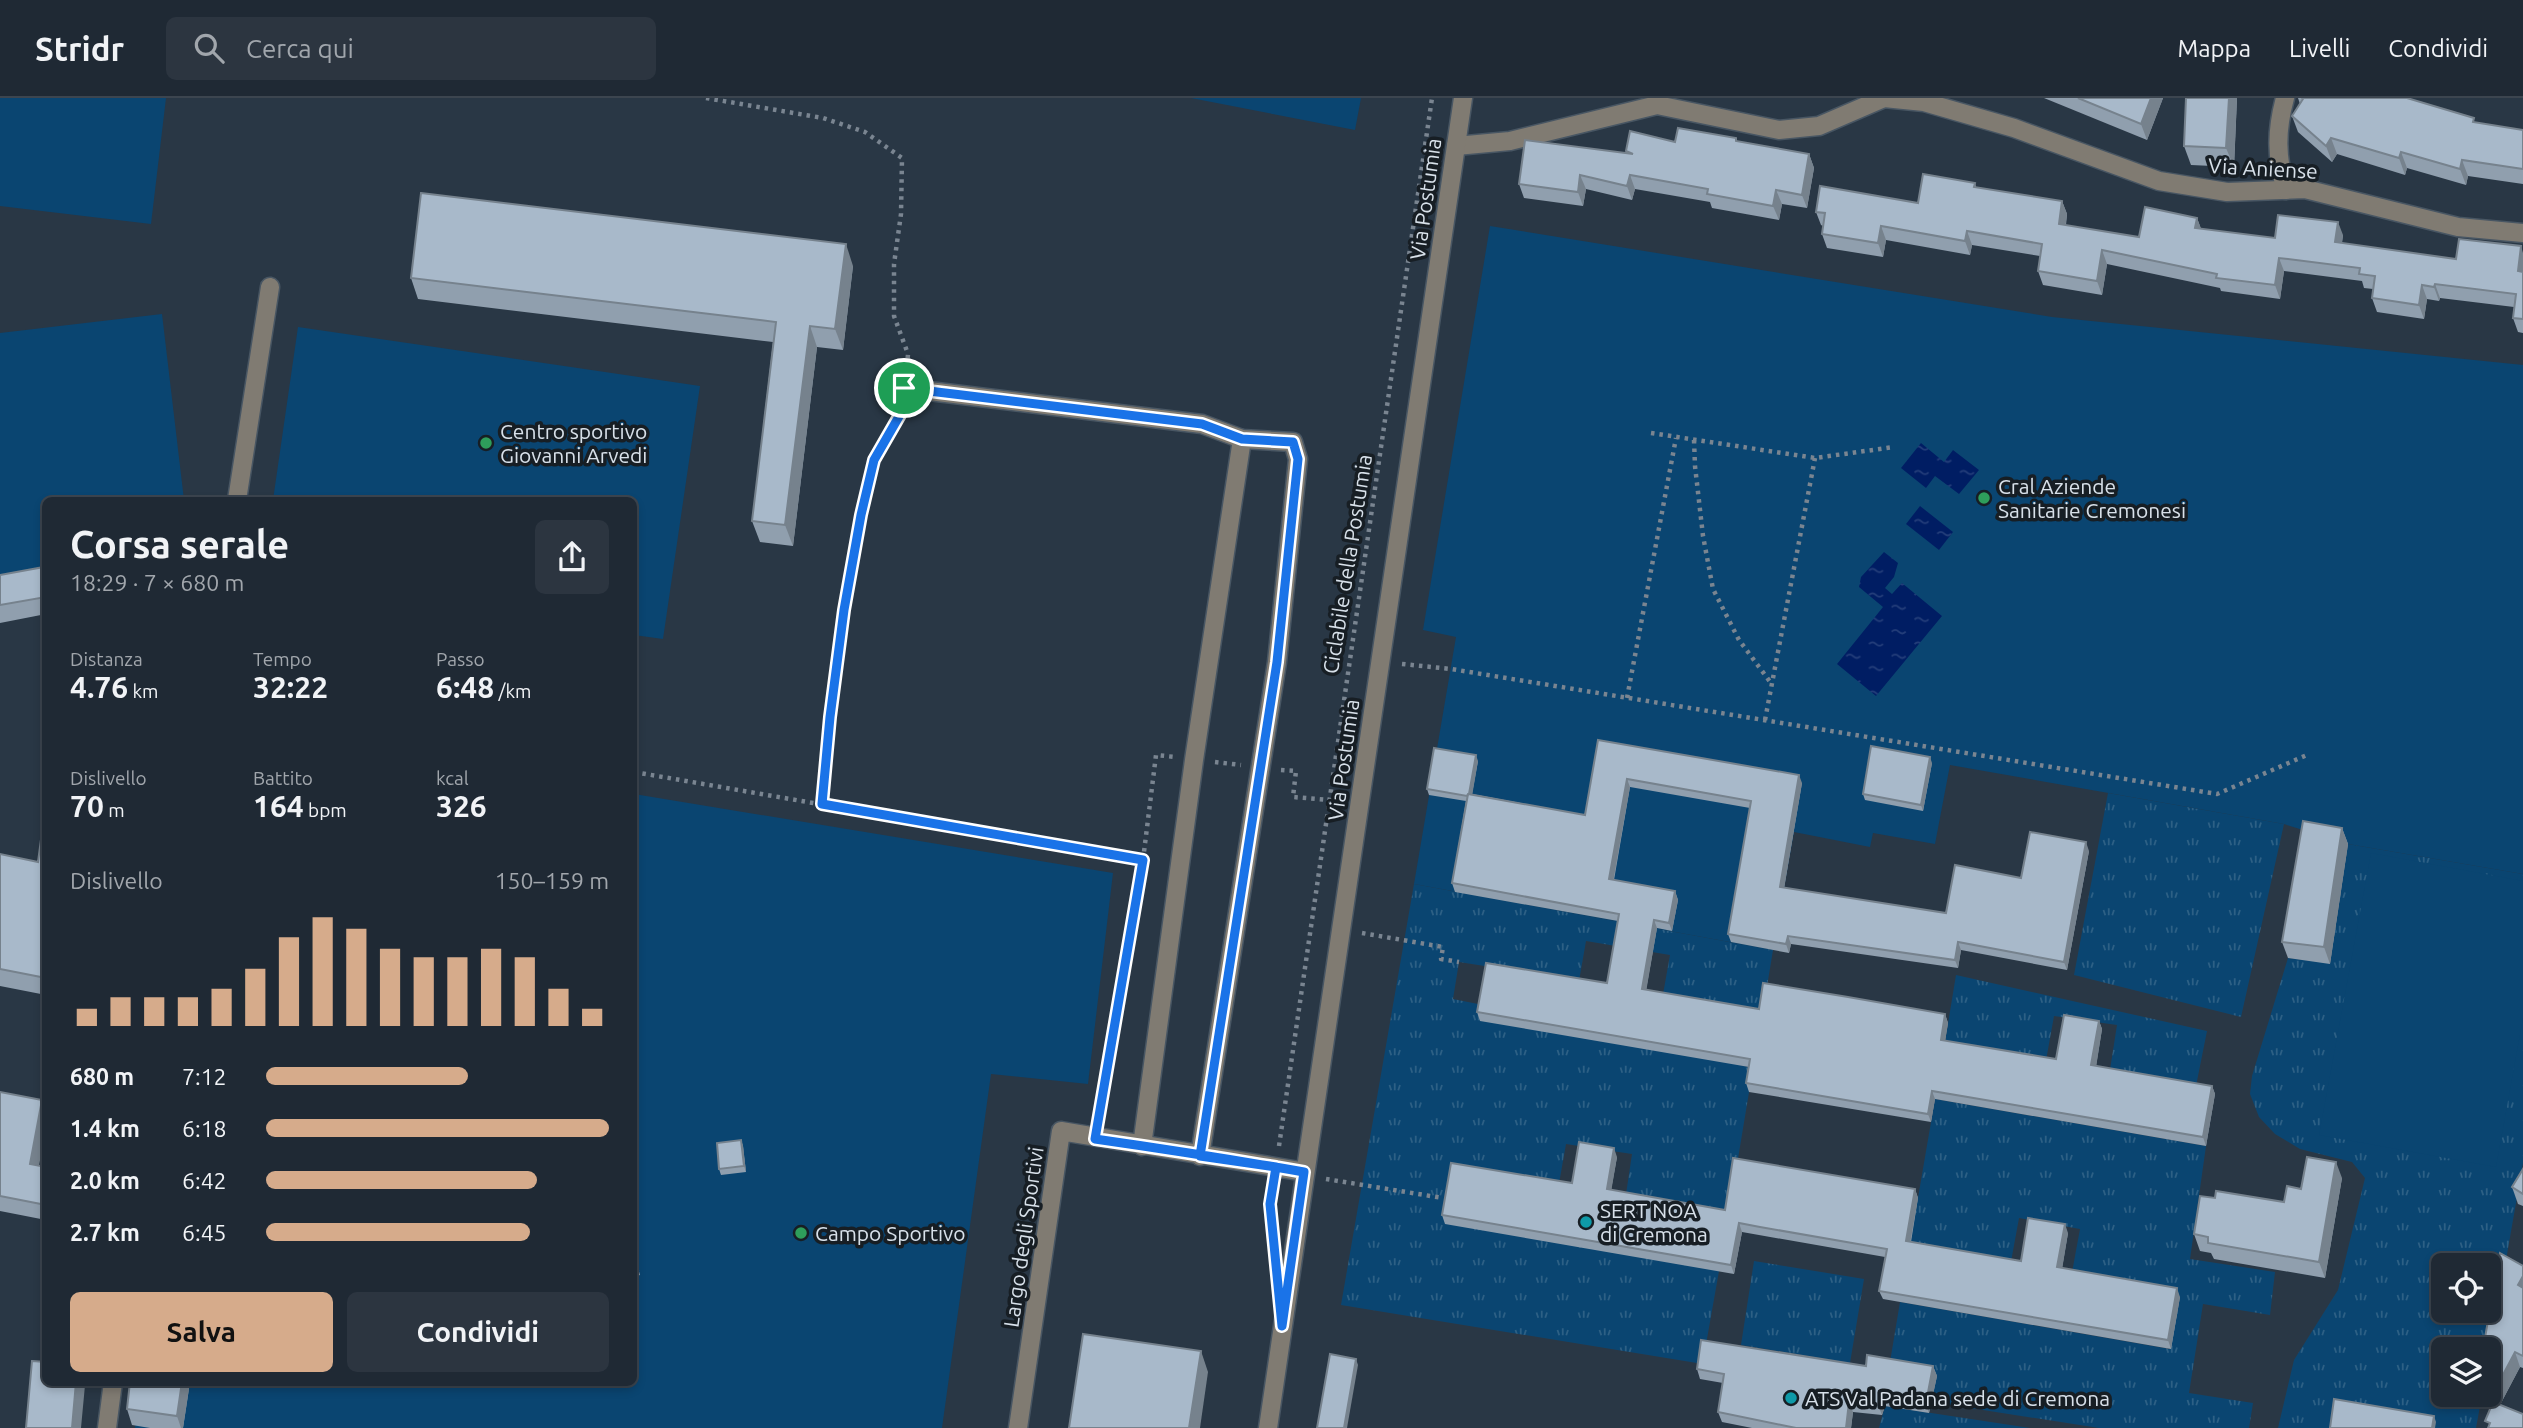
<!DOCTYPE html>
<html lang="it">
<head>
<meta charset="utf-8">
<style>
	body { margin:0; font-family:Ubuntu,sans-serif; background:#2c3540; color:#f1f3f6; height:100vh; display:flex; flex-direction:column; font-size:26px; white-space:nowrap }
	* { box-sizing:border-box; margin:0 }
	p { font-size:23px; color:#a1a6ac }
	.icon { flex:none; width:38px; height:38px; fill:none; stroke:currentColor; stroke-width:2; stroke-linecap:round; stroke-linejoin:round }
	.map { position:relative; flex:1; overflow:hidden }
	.side { position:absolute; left:42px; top:399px; width:595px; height:889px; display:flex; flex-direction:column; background:#1f2934; border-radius:10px; box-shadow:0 4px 10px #0003,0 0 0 2px #3c454f }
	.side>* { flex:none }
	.controls { position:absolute; left:2431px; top:1155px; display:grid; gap:14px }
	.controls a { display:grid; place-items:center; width:70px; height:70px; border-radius:10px; background:#1f2934; box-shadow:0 4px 10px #0003,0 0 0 2px #3c454f; font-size:35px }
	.pin { position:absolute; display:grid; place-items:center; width:60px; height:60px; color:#fff; margin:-30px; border:4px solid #fff; border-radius:50%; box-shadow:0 2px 7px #0007 }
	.round { display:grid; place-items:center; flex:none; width:74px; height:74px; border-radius:10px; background:#2c3540 }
	.head { display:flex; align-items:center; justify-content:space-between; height:119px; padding:0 28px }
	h1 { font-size:38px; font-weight:700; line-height:52px }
	.metrics { display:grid; grid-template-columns:repeat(3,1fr); gap:10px; height:119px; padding:7px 28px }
	.metrics div { display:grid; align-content:center }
	.metrics b { font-size:30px; font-weight:700 }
	.metrics small { font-size:19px; font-weight:400 }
	.metrics p { font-size:19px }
	.chart { height:196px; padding:14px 28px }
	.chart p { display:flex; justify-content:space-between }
	.chart svg { width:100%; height:126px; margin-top:7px; stroke:#d6ab8b; stroke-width:6 }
	.primary-button { display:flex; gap:14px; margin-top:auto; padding:14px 28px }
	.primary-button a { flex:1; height:80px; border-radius:10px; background:#d6ab8b; color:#111; font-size:28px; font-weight:700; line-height:80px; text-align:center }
	.primary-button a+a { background:#2c3540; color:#f1f3f6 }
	ul { padding:0 28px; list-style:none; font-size:23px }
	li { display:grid; grid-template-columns:112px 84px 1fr; align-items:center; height:52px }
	li i { height:18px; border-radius:9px; background:#d6ab8b }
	header { display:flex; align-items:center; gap:42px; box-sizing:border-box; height:98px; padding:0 35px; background:#1f2934; border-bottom:2px solid #3c454f }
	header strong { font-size:33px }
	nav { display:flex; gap:38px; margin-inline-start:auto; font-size:24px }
	.search { width:490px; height:63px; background:#2c3540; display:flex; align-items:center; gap:18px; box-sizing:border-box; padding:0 24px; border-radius:10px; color:#a1a6ac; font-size:26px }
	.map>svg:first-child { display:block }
	.grass { fill:url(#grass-tufts); fill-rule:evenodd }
	.pitch { fill:#0a4571 }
	.water { fill:url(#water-ripples) }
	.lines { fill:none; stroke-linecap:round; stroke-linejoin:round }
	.minor-casing { stroke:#485663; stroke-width:21 }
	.path { stroke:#7a8591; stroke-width:4.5; stroke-dasharray:3.5 5; stroke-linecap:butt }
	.minor { stroke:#807b72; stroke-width:18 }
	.wall { fill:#909fae }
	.shaded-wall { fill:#76828d }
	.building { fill:#a8b9ca; stroke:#76828d; stroke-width:2 }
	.route-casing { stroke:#fff; stroke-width:14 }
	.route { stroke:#1a73e8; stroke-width:9 }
	.leisure-dot { fill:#2e9e5b; stroke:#171e24; stroke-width:2.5 }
	.culture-dot { fill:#0f9aa8; stroke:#171e24; stroke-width:2.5 }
	.labels { text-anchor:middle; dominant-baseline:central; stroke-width:7; stroke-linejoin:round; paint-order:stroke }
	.street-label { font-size:21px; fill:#d8e1ea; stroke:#171e24 }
	.poi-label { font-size:21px; fill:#d8e1ea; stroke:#171e24; text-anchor:start }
</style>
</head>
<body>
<header>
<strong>Stridr</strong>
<div class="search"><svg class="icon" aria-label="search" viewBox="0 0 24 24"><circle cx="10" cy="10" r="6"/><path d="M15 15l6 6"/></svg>Cerca qui</div>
<nav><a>Mappa</a><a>Livelli</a><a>Condividi</a></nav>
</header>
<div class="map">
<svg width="2523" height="1330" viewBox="0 0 2523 1330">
	<defs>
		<pattern id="grass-tufts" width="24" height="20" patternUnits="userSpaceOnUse" patternTransform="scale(1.75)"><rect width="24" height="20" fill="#0a4571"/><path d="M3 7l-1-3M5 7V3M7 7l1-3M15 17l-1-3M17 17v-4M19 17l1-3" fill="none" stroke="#2d6085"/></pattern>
		<pattern id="water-ripples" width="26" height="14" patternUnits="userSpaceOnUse" patternTransform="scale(1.75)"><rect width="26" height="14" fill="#001d63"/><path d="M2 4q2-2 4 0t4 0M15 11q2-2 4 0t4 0" fill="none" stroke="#243e7a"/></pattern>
	</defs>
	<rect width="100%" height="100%" fill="#293745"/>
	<g class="grass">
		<path d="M2108,695L2284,726L2241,919L2074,877Z"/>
		<path d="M2348,746L2523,776V1065L2489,1259L2488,1251H2443V1297H2482L2476,1330H2278L2294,1262L2338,1192L2365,1080L2352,1064L2300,1051L2275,1036L2259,1019L2250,996L2252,978L2288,860L2330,865ZM2443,1167H2488V1213H2443Z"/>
		<path d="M1414,786L1773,852L1762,919L1662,902L1670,857L1586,843L1579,883L1459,864L1453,901L1483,907L1753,970L1728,1121L1625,1103L1632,1056L1566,1046L1558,1091L1719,1173L1705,1252L1697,1265L1341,1207Z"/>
		<path d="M1956,877L2207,933L2195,993L2109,978L2117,927L2054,918L2045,968L1944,950Z"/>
		<path d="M1935,1001L2206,1048L2190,1161L2275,1174L2270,1217L2203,1206L2189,1295L2253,1305L2249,1330H2099L1932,1304L1936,1278L1889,1270L1900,1204L2170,1251L2180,1199L2071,1180L2080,1131L2019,1120L2010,1169L1909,1152Z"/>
		<path d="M1754,1163L1864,1181L1850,1265L1741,1247Z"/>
		<path d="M1885,1308L2030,1330H1879Z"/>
	</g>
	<g class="pitch">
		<path d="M0,0H166L151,126L0,108Z"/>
		<path d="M1191,0H1361L1355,32Z"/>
		<path d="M1490,128L2052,219L2523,267V776L2348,746L2284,726L1950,667L1935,746L1873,735L1870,749L1794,734L1773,852L1414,786L1456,539L1423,532Z"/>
		<path d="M162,216L184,402H46L45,473L0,479V235Z"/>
		<path d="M298,229L700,288L663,541L634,537V402H273Z"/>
		<path d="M634,696L1113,775L1088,986L991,976L942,1330H135L141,1285L634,1284Z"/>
		<path d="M2371,755L2523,783V920L2496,1069L2319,1037Z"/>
	</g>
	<g class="water">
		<path d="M1921,345L1944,364L1953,352L1979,372L1959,396L1935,378L1926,390L1901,370Z"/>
		<path d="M1920,408L1953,434L1939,452L1906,426Z"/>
		<path d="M1884,454L1898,465L1894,479L1885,490L1892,496L1902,485L1942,518L1876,598L1837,566L1883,509L1859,489L1861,479Z"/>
	</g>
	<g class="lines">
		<defs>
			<g id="minor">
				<path d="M1884,0L1924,4L2014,30L2159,83L2227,94L2305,91L2458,129L2523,135"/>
				<path d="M2285,0C2276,33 2276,59 2286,92"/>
				<path d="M1456,48L1510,43L1657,7L1779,32L1819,28L1884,0"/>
				<path d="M904,290L1202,326L1242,341L1293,344L1298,361L1277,564L1200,1058"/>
				<path d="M237,402L270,189"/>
				<path d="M1142,1048L1194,662L1242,341"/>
				<path d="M107,1330L113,1284"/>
				<path d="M1018,1330L1061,1033L1305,1074"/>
				<path d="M1268,1330L1463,0"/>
			</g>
		</defs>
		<use href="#minor" class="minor-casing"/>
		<g class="path">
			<path d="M706,0L823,20L865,34L902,60L901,116L894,166V218L908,256L907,268"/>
			<path d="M1651,335L1815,360L1894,349"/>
			<path d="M1694,342L1695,368L1703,438L1713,491L1739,542L1771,585"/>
			<path d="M1402,566L1451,571L2217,696L2307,657"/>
			<path d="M1627,600L1676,340"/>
			<path d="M1765,622L1815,360"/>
			<path d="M1215,664L1241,667"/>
			<path d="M1281,672L1296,673L1293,699L1329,702"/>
			<path d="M634,674L1143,762L1099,1019"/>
			<path d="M822,706L830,619L844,512L861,417L874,362L901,311"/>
			<path d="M1143,762L1156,657L1175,659"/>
			<path d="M1362,835L1443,849L1441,861L1459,864"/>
			<path d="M1279,1048L1432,0"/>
			<path d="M1326,1081L1443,1100"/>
			<path d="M1273,1132L1270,1106L1273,1088"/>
		</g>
		<use href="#minor" class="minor"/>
	</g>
	<g class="wall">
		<path d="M2044,0H2163L2147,42Z"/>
		<path d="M2237,0L2234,69L2191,67L2184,48Z"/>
		<path d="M2298,0H2407L2476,25L2523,32V86L2468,78L2466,87L2407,70L2405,77L2337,56L2332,64L2298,34L2292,18L2300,6Z"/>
		<path d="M1675,44H1738L1809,56L1814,70L1807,110L1782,106L1779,122L1712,110L1710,104L1635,91L1632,102L1586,91L1583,108L1524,100L1519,86L1627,55L1626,53Z"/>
		<path d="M1975,85L1976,89L2062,103L2067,116L2066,127L2139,139L2197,120L2201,131L2275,140L2343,137L2342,145L2456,161L2523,155V235L2518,234L2513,220L2514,209L2440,200L2439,203L2427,201L2424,221L2377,214L2372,200L2373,191L2364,190L2362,183L2284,173L2280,201L2221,193L2220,190L2107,166L2102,197L2043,187L2038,173L2040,158L1972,147L1970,157L1886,142L1883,159L1827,150L1822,136L1823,128L1821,127L1816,114L1918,105Z"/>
		<path d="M853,168L843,252L817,249L793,448L760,444L752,423L773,244L418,201L411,180Z"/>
		<path d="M44,469L46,472V516L0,525V477Z"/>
		<path d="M1598,642L1802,685L1784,790L1946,815L2021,780L2089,753L2067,872L1961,852L1958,870L1791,846L1789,855L1731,844L1728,836L1750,710L1630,689L1614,782L1675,793L1678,802L1672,833L1657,830L1646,892L1759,911L1945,916L1948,925L1945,943L2056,961L2099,923L2102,931L2096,968L2212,988L2215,996L2206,1048L1935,1001L1931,1024L1749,994L1746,985L1749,969L1480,923L1477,914L1607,885L1618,823L1455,794L1452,785L1466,703L1429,697L1427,691L1478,663L1472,696L1585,717Z"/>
		<path d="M1932,665L1923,713L1865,702L1863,696Z"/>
		<path d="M46,704V897L0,888V756L38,764Z"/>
		<path d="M2342,730L2348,746L2330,866L2288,860L2282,844Z"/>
		<path d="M0,994L39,1068L46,1069V1122L0,1113Z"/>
		<path d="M741,1042L743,1048L746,1074L721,1077L719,1071Z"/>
		<path d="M1617,1059L1611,1092L1725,1112L1915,1091L1918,1100L1911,1144L2021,1163L2068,1135L2062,1170L2180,1199L2171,1251L1883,1201L1879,1193L1885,1159L1742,1134L1734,1176L1445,1126L1442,1117L1572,1085Z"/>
		<path d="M2523,1071V1108L2518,1106L2512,1089Z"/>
		<path d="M2342,1080L2325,1180L2214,1161L2211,1155L2200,1153L2194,1136L2215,1100L2284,1104L2301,1091Z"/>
		<path d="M634,1156L640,1177L634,1179Z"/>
		<path d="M2523,1168V1270L2520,1269L2501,1305L2486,1297H2488V1251Z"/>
		<path d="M1866,1268H1933L1937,1278L1929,1315L1885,1308L1882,1317L1853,1314L1851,1330H1752L1722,1324L1718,1314L1723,1285L1700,1281L1697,1271Z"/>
		<path d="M190,1284L183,1330H150L132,1327L127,1311Z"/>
	</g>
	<g class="shaded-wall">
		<path d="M2151,0H2163L2147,42L2141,26Z"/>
		<path d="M2229,0H2237L2234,69L2226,50Z"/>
		<path d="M2331,40L2337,56L2332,64L2326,48Z"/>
		<path d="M2401,54L2407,70L2405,77L2399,60Z"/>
		<path d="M1809,56L1814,70L1807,110L1802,97Z"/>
		<path d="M2462,62L2468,78L2466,87L2460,71Z"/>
		<path d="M1580,77L1586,91L1583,108L1578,94Z"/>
		<path d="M1630,77L1635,91L1632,102L1627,88Z"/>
		<path d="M1776,92L1782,106L1779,122L1773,108Z"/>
		<path d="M2062,103L2067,116L2064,139L2059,126Z"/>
		<path d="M2197,120L2202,133L2195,130Z"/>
		<path d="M2338,124L2343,137L2340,157L2335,144Z"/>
		<path d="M1881,128L1886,142L1883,159L1878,145Z"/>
		<path d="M1967,133L1972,147L1970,157L1965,143Z"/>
		<path d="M846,146L853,168L843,252L835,231Z"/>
		<path d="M2521,148L2523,155V187L2518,173Z"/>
		<path d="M2102,152L2107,166L2102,197L2097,183Z"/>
		<path d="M2279,160L2284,173L2280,201L2275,187Z"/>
		<path d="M2435,186L2440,200L2439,203L2434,189Z"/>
		<path d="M2422,187L2427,201L2424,221L2419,207Z"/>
		<path d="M810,228L817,249L793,448L785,427Z"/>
		<path d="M1476,657L1478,663L1471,704L1469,699Z"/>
		<path d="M1930,659L1932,665L1923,713L1921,707Z"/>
		<path d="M1799,677L1802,685L1783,797L1780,789Z"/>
		<path d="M1627,681L1630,689L1612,790L1609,781Z"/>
		<path d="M2342,730L2348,746L2330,866L2324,849Z"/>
		<path d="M2086,744L2089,753L2067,872L2064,864Z"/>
		<path d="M1675,793L1678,802L1672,833L1669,825Z"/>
		<path d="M1654,822L1657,830L1645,900L1642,891Z"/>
		<path d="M1788,838L1791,846L1789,855L1786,846Z"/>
		<path d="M1958,844L1961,852L1958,870L1955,862Z"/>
		<path d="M1945,916L1948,925L1944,950L1941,942Z"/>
		<path d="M2099,923L2102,931L2095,976L2091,967Z"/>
		<path d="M2212,988L2215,996L2206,1048L2203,1039Z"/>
		<path d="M1932,993L1935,1001L1931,1024L1928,1016Z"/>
		<path d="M42,1002L46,1011V1033L36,1082L30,1066Z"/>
		<path d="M741,1042L743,1048L746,1074L744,1068Z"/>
		<path d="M1614,1050L1617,1059L1610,1100L1607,1091Z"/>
		<path d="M2336,1064L2342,1080L2325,1180L2319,1164Z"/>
		<path d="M1915,1091L1918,1100L1909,1152L1906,1143Z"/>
		<path d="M1739,1125L1742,1134L1734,1176L1731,1167Z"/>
		<path d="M2065,1126L2068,1135L2061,1178L2057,1169Z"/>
		<path d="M2523,1178V1201L2518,1187Z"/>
		<path d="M2177,1190L2180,1199L2171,1251L2168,1242Z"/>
		<path d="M1201,1253L1208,1274L1200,1330H1189Z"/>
		<path d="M2515,1254L2520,1269L2501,1305L2496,1290Z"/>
		<path d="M1356,1261L1358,1267L1347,1330H1344Z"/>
		<path d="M1933,1268L1937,1278L1929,1315L1926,1305Z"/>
		<path d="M76,1284H84L85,1287L81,1330H72Z"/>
		<path d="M182,1284H190L183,1330H181L177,1318Z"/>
		<path d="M1881,1298L1885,1308L1882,1317L1878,1307Z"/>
		<path d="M1849,1304L1853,1314L1851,1330H1846Z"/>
		<path d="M2434,1318L2436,1324L2435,1330H2432Z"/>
	</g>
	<g class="building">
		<path d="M2078,0H2151L2141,26Z"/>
		<path d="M2186,0H2229L2226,50L2184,48Z"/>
		<path d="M2302,0H2407L2474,20L2473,24L2523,32V71L2462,62L2460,71L2401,54L2399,60L2331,40L2326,48L2292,18L2303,1Z"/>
		<path d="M1678,30L1736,40V43L1809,56L1802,97L1776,92L1773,108L1707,96L1708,91L1630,77L1627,88L1580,77L1578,94L1519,86L1525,42L1633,56L1626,53L1630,33L1675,44Z"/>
		<path d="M1923,76L1975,85L1974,89L2062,103L2059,126L2139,139L2145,109L2197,120L2195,130L2275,140L2278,117L2338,124L2335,144L2456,161L2459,141L2521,148L2518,173L2523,174V221L2513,220L2516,196L2435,186L2434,189L2422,187L2419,207L2372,200L2375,178L2359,176L2360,170L2279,160L2275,187L2216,180L2217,176L2102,152L2097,183L2038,173L2042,146L1967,133L1965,143L1881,128L1878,145L1822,136L1825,115L1816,114L1820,88L1918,105Z"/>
		<path d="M421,95L846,146L835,231L810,228L785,427L752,423L776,224L411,180Z"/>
		<path d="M44,469L46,475V499L0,507V477Z"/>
		<path d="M1598,642L1799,677L1780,789L1946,815L1955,767L2021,780L2030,734L2086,744L2064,864L1958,844L1955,862L1788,838L1786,846L1728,836L1751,703L1627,681L1609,781L1675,793L1669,825L1654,822L1642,891L1759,911L1763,885L1848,899L1945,916L1941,942L2056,961L2064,917L2099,923L2091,967L2212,988L2203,1039L1932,993L1928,1016L1746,985L1750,961L1477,914L1486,865L1607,885L1619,816L1452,785L1468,696L1585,717Z"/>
		<path d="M1871,648L1930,659L1921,707L1863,696Z"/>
		<path d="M1434,650L1476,657L1469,696H1468L1467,698L1427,691Z"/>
		<path d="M46,704V880L0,871V756L38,764Z"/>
		<path d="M2303,723L2342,730L2324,849L2282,844Z"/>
		<path d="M0,994L42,1002L30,1066L46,1069V1107L0,1098Z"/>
		<path d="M741,1042L744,1068L719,1071L717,1045Z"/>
		<path d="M1579,1044L1614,1050L1607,1091L1725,1112L1733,1060L1915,1091L1906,1143L2021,1163L2028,1120L2065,1126L2057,1169L2177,1190L2168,1242L1879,1193L1887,1151L1760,1129L1739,1125L1731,1167L1442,1117L1451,1065L1572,1085Z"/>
		<path d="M2307,1059L2336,1064L2319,1164L2208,1145V1139L2194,1136L2200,1098L2215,1100L2216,1093L2284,1104L2287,1088L2301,1091Z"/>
		<path d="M2523,1071V1096L2512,1089Z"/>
		<path d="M2500,1155L2523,1168V1178L2518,1187L2523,1190V1258L2515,1254L2496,1290L2488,1286V1251H2483Z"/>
		<path d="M634,1157L638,1172L634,1173Z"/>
		<path d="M1083,1236L1201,1253L1189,1330H1069Z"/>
		<path d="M1701,1242L1866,1268L1867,1257L1933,1268L1926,1305L1881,1298L1878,1307L1849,1304L1846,1330H1796L1718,1314L1724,1276L1697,1271Z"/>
		<path d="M1330,1256L1356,1261L1344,1330H1317Z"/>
		<path d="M32,1263L46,1264V1284H76L72,1330H26Z"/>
		<path d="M130,1284H182L177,1318L127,1311Z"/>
		<path d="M2334,1301L2434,1318L2432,1330H2330Z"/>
		<path d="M2493,1304L2523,1316V1330H2488L2490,1325L2485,1323Z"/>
	</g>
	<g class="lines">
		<defs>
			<path id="route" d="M904,290L901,315L874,362L861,417L844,512L830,619L822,706L1143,762L1095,1041C1165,1051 1235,1062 1304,1074L1282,1228L1270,1106L1276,1069L1200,1058L1277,564L1298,361L1293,344L1242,341L1202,326L904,290"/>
		</defs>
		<use href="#route" class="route-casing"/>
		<use href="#route" class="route"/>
	</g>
	<g class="leisure-dot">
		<circle cx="486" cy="345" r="7"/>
		<circle cx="1984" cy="400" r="7"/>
		<circle cx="801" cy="1135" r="7"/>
	</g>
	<g class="culture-dot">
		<circle cx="1586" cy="1124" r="7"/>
		<circle cx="1791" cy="1300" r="7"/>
	</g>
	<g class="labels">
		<g class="street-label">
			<text transform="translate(2263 70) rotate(3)">Via Aniense</text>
			<text transform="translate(1425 101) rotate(-82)">Via Postumia</text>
			<text transform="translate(1347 466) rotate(-81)">Ciclabile della Postumia</text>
			<text transform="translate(1343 662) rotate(-82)">Via Postumia</text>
			<text transform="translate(1023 1139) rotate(-82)">Largo degli Sportivi</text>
		</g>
		<g class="poi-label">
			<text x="500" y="333">Centro sportivo<tspan x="500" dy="24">Giovanni Arvedi</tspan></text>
			<text x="1998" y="388">Cral Aziende<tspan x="1998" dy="24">Sanitarie Cremonesi</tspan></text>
			<text x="1600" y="1112">SERT NOA<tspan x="1600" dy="24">di Cremona</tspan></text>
			<text x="815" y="1135">Campo Sportivo</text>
			<text x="1805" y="1300">ATS Val Padana sede di Cremona</text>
		</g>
	</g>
</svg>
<div class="controls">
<a><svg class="icon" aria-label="locate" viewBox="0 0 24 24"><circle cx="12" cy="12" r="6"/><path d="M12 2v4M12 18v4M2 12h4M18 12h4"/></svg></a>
<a><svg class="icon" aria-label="layers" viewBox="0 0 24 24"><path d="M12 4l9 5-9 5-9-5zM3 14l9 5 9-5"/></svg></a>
</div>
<div class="pin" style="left:904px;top:290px;background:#1e9e55"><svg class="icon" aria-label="arrive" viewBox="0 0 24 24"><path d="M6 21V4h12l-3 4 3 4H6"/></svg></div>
<section class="side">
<div class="head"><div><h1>Corsa serale</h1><p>18:29 · 7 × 680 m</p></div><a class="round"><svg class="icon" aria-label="share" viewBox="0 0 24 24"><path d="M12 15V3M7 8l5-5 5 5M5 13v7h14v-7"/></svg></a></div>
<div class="metrics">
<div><p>Distanza</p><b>4.76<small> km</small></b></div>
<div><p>Tempo</p><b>32:22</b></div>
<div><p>Passo</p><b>6:48<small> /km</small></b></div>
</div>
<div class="metrics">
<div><p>Dislivello</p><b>70<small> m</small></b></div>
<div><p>Battito</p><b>164<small> bpm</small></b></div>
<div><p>kcal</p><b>326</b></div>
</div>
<div class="chart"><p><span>Dislivello</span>150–159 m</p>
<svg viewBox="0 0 160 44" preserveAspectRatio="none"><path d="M5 44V38M15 44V34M25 44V34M35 44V34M45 44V31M55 44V24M65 44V13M75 44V6M85 44V10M95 44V17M105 44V20M115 44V20M125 44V17M135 44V20M145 44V31M155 44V38"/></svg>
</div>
<ul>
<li><b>680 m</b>7:12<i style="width:59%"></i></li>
<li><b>1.4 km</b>6:18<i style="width:100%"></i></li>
<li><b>2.0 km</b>6:42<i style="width:79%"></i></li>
<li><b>2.7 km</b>6:45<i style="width:77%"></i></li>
</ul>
<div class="primary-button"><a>Salva</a><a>Condividi</a></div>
</section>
</div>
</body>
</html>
